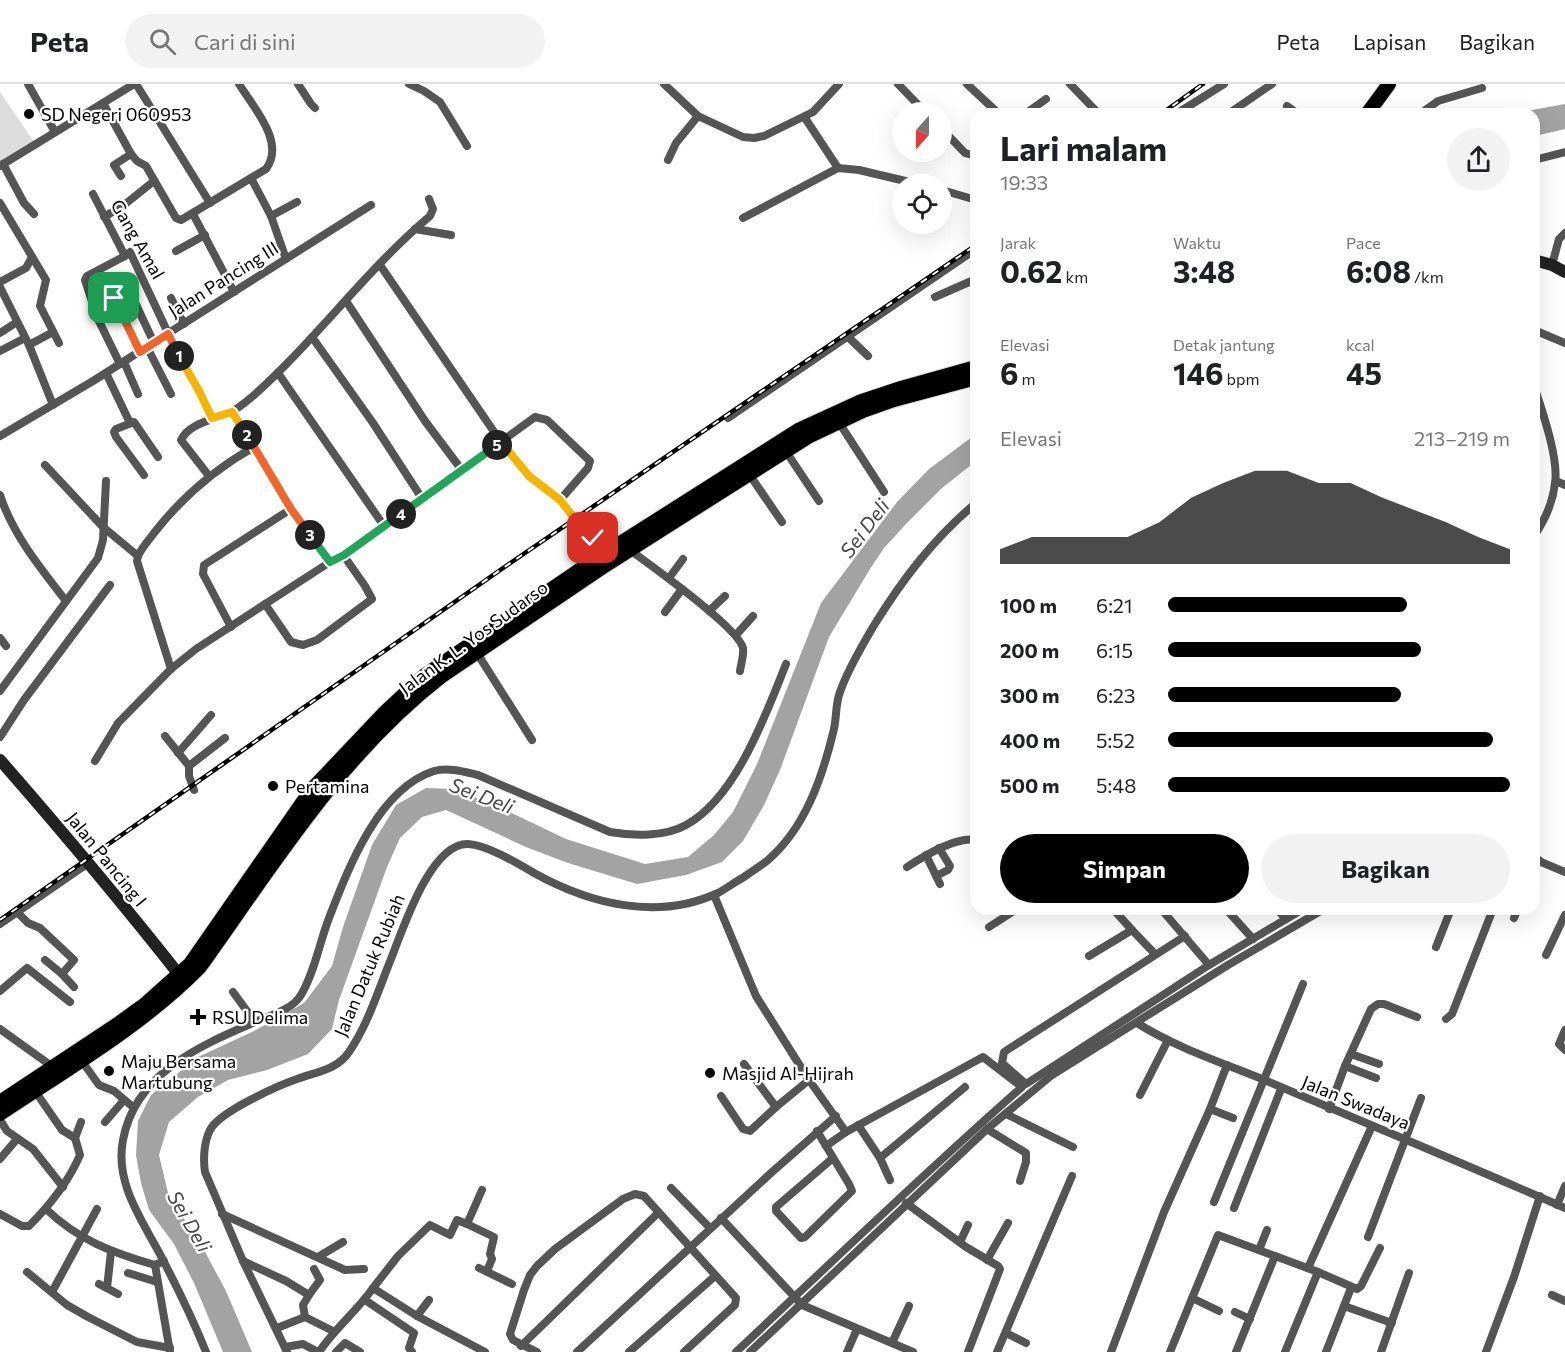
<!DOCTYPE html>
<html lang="id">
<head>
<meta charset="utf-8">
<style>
	body { margin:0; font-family:Commissioner,sans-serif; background:#f2f2f2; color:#202124; height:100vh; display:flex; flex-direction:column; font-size:22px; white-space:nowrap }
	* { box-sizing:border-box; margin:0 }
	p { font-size:20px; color:#757577 }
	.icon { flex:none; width:33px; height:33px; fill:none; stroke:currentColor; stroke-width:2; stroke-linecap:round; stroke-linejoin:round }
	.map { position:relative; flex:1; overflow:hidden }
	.side { position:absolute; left:970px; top:24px; width:570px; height:807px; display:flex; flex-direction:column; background:#fff; border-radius:18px; box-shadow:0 6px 24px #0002 }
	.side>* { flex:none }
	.needle { width:39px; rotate:201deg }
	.buttons { position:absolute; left:892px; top:18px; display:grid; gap:12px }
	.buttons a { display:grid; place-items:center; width:60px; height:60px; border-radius:50%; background:#fff; box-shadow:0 6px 24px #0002; font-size:30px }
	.pin { position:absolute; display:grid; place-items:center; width:51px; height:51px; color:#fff; margin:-26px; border-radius:12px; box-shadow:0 3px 9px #0006 }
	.km { position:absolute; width:30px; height:30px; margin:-15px; border-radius:50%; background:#222; color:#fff; font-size:16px; line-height:30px; text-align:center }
	.round { display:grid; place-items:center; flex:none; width:63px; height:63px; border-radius:32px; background:#f2f2f2 }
	.summary { display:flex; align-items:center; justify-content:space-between; height:102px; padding:0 30px }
	h1 { font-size:33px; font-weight:700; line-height:45px }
	.stats { display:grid; grid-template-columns:repeat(3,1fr); gap:9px; height:102px; padding:6px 30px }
	.stats div { display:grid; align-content:center }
	.stats b { font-size:30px; font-weight:700 }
	.stats small { font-size:16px; font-weight:400 }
	.stats p { font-size:16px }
	.chart { height:168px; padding:12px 30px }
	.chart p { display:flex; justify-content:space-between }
	.chart svg { width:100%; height:108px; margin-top:6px; fill:#000; opacity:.7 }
	.cta { display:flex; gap:12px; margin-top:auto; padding:12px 30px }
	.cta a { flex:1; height:69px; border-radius:36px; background:#000; color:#fff; font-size:24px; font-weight:700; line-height:69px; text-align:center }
	.cta a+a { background:#f2f2f2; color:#202124 }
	ul { padding:0 30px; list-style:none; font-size:20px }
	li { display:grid; grid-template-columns:96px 72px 1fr; align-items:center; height:45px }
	li i { height:15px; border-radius:8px; background:#000 }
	header { display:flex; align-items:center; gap:36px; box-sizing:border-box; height:84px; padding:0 30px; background:#fff; border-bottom:2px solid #e0e0e0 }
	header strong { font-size:28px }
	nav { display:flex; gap:33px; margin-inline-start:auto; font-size:21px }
	.search { width:420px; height:54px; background:#f2f2f2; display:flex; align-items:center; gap:15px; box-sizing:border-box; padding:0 21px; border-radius:33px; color:#757577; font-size:22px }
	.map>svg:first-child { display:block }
	.green { fill:#dcdcdc }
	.water { fill:#a3a3a3 }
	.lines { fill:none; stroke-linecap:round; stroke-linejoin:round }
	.trunk-casing { stroke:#dbdbdb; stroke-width:16 }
	.minor { stroke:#555; stroke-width:8 }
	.secondary { stroke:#222; stroke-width:12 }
	.trunk { stroke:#000; stroke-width:14 }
	.rail-casing { stroke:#000; stroke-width:4.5 }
	.rail { stroke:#fff; stroke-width:2; stroke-dasharray:7; stroke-linecap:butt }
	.split-1-casing { stroke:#fff; stroke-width:12 }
	.split-2-casing { stroke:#fff; stroke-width:12 }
	.split-3-casing { stroke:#fff; stroke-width:12 }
	.split-4-casing { stroke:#fff; stroke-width:12 }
	.split-5-casing { stroke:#fff; stroke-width:12 }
	.split-6-casing { stroke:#fff; stroke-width:12 }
	.split-1 { stroke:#f0652b; stroke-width:8 }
	.split-2 { stroke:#f5b400; stroke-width:8 }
	.split-3 { stroke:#f0652b; stroke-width:8 }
	.split-4 { stroke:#22a559; stroke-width:8 }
	.split-5 { stroke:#22a559; stroke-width:8 }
	.split-6 { stroke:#f5b400; stroke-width:8 }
	.poi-dot { fill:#000; stroke:#fff; stroke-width:2 }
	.labels { text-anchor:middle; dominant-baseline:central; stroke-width:4.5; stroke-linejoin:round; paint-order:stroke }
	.poi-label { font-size:18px; fill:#000; stroke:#fff; text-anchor:start }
	.street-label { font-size:18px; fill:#000; stroke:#fff }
	.water-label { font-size:20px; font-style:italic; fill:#444; stroke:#fff }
</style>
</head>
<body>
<header>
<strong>Peta</strong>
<div class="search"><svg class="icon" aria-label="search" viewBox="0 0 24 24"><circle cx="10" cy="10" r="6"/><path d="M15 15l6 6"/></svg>Cari di sini</div>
<nav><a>Peta</a><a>Lapisan</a><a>Bagikan</a></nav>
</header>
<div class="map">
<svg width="1565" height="1268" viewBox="0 0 1565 1268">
	<rect width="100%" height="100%" fill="#fff"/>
	<path class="green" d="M0,8L34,58L0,81Z"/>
	<g class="water">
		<path d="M1565,20V45L1535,52L1534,30H1511Z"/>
		<path d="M976,350V377L942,404L906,440L884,464L870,485L829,553L780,686L764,721L743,757L722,778L686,791L637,800L568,779L526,763L446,726L422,733L400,754L387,783L339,916L332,945L308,970L267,986L228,996L198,1013L169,1038L159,1071L169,1113L198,1155L226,1207L252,1268H223L194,1199L174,1160L149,1126L141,1099L136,1071L138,1037L151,1011L198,973L254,947L304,919L332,882L343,843L372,761L396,721L426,704L453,705L495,721L566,755L645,780L688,773L714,751L733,728L757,680L821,519L897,418L929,385Z"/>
	</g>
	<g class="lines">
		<defs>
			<g id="trunk">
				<path d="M1367,30L1389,0"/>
				<path d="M0,1018L119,939L144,921L190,880L311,706L384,629L425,591L600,472L800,345L859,318L901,304L976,283"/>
				<path d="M0,1030C69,984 142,942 200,883C274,780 340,671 442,592L606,481L808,353L863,327L894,316L976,294"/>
			</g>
		</defs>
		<use href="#trunk" class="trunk-casing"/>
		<g class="minor">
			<path d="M28,0L55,48"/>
			<path d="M136,0L210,119"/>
			<path d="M298,0L311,20L315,24"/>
			<path d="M409,0L424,7L440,18L467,62"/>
			<path d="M664,0L698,32"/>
			<path d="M898,0L925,28"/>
			<path d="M967,0L999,30"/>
			<path d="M1070,0L1099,30"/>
			<path d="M103,19L131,70L137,77L146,82L176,134L181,136L266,85C286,58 253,23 239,0"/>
			<path d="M1287,22L1298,30"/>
			<path d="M1025,30L1046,15"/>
			<path d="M1176,30L1224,0"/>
			<path d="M1228,30L1272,0"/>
			<path d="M1420,30L1438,17L1482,4"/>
			<path d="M805,34L838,84"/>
			<path d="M942,45L965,69L972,71L976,67"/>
			<path d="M668,76L676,59L698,32L743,53L754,54L764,52L813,28L839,0"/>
			<path d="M1534,76L1565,68"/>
			<path d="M3,80L24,119L34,130"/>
			<path d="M0,82L134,0"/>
			<path d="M121,92L114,81L131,70"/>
			<path d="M251,94L271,132L286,175"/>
			<path d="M942,106L976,116"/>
			<path d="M93,110L125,172L130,168L183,281L199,307L212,334"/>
			<path d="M0,119L46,196L40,222L59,259"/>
			<path d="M193,130L234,208"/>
			<path d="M271,132L297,118"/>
			<path d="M104,133L124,121L154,97"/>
			<path d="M743,134L838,84L859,86L918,100"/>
			<path d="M415,145L451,151"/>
			<path d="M176,167L205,151"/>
			<path d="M380,181L501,358L529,392L560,416L593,454L600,473"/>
			<path d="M1552,181L1559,155L1565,149"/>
			<path d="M125,197L154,259"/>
			<path d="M0,198L26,184L32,173"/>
			<path d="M0,203L29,261L53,321"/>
			<path d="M935,213L976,195"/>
			<path d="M114,214L140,268"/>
			<path d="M171,214L184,240"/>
			<path d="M346,217L425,337L461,385"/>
			<path d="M1534,246L1565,259"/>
			<path d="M0,249L17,238"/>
			<path d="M847,252L868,272"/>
			<path d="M312,253L373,339L423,416"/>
			<path d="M29,261L53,248"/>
			<path d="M147,263L171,310"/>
			<path d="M0,267L25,254"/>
			<path d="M124,278L138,310"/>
			<path d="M120,280L97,233L85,196L87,192L125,172"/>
			<path d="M106,289L130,339"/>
			<path d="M278,289L384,442"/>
			<path d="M1534,302C1542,326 1559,375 1555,399C1553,418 1545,436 1534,452"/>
			<path d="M232,328L291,425L330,478"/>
			<path d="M728,334L976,165"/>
			<path d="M838,337L884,408"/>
			<path d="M0,352L93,297L371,121"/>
			<path d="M785,366L819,417"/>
			<path d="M45,381L103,443L138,472"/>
			<path d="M749,390L782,438"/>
			<path d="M144,391L116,353L114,348L116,345L134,338L158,373"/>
			<path d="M209,392L181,356C190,338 215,336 231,328C239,324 247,317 253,312C316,256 366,186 430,132L433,125L429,115"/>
			<path d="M1556,397L1565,401"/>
			<path d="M0,411C13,451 41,485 66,517"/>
			<path d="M630,466C650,481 738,543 743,564C744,571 741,580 740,587"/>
			<path d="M669,494L683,475"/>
			<path d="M265,520L291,558L303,561L317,556L372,515L365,502L344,472"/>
			<path d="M709,527L725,512"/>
			<path d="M665,528L682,505"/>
			<path d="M231,543L203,490L204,481L291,425"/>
			<path d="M736,551L753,532"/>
			<path d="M0,554L6,562"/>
			<path d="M477,569L532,656"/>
			<path d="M171,585L137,477L138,472C142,463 149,456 154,449C182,413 215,385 254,363"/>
			<path d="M0,607L98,474L103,456L106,397"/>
			<path d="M165,652L189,682L225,654"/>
			<path d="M0,653L24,616L110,501"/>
			<path d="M178,669L211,631"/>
			<path d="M95,677L118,639L171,585L196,565L330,478L344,472L535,333L547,336L590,377L588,384L560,416"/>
			<path d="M189,682V692L194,706"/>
			<path d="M926,771L940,800"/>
			<path d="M1534,775L1565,788"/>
			<path d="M907,783C924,772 956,752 976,756"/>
			<path d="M1534,786L1539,776"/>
			<path d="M936,792L948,786L950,782L939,764"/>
			<path d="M714,811L756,912L809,996L846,1048L983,973L1022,1003C924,1089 831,1179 736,1268"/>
			<path d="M1113,825L1132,846"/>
			<path d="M1161,825L1209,881"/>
			<path d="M1226,825L1253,855"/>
			<path d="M1277,825L1286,835"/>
			<path d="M17,828L28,839L40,844L74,876L62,890"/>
			<path d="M1514,834L1518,825"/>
			<path d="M0,840L87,780"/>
			<path d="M989,843L1017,825"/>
			<path d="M1185,852L1004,968L1002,979L1026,1000L1209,881L1303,825"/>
			<path d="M1436,863L1451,825"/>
			<path d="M1546,871L1565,831"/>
			<path d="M1089,872L1132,846L1155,870"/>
			<path d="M45,876L62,890L74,903"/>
			<path d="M0,907L27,884L70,918"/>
			<path d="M233,908L255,938"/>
			<path d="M1446,935L1452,930L1493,825"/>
			<path d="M1137,939C1175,963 1220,978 1262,995C1363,1038 1465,1080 1565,1124"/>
			<path d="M0,945L53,983"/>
			<path d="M1565,946L1559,960L1565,966"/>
			<path d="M1351,970L1379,980"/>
			<path d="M81,976L99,1001L114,1007L133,1023"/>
			<path d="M744,980L776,1023"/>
			<path d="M1345,982L1376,994"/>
			<path d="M1140,1011L1168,956"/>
			<path d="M721,1012L743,1045L750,1047L776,1023L809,996"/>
			<path d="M1210,1025L1233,1034"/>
			<path d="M1329,1025L1345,982L1371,925L1378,920H1384L1417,933"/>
			<path d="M1006,1030L1073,1063"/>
			<path d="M0,1036L7,1047L33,1065L63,1103"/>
			<path d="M105,1038L124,1016"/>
			<path d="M858,1041L880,1074L965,1003"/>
			<path d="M987,1045L1026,1069V1078L1020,1097"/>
			<path d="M817,1047L849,1100L852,1107L805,1153L801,1154L776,1127V1123L833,1074"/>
			<path d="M75,1054L81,1038"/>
			<path d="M826,1062L846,1048"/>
			<path d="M880,1074L890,1096"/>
			<path d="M0,1075L17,1055"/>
			<path d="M671,1104L710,1144"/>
			<path d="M482,1106L467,1140L494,1153L490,1170L492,1175L487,1187"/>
			<path d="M1214,1118L1303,900"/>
			<path d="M906,1119L966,1163L998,1182L1000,1185L968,1268"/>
			<path d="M1557,1121L1565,1102"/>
			<path d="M1234,1124L1281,1005"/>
			<path d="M46,1125C78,1156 113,1169 155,1181L164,1177"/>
			<path d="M0,1130L22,1142H29C50,1121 68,1099 80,1071L75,1054L62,1046L35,1007"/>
			<path d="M222,1130L345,1186L364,1185"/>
			<path d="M721,1134L802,1221L913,1268"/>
			<path d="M467,1140L457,1136L450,1151L430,1141L398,1172L373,1204L417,1232L485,1268"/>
			<path d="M1368,1153L1421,1014"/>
			<path d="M960,1158L968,1141"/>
			<path d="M1259,1166L1267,1146"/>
			<path d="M318,1173L343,1158"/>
			<path d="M987,1176L1008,1139"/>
			<path d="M243,1177L286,1197L309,1211L320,1196L314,1185"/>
			<path d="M155,1181L170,1268"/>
			<path d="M479,1184L512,1200"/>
			<path d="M1308,1184L1372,1042"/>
			<path d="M27,1188L67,1221L88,1233L137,1258L170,1264"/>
			<path d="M128,1189L157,1198"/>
			<path d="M99,1200L118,1210"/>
			<path d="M107,1204L111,1168"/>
			<path d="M52,1208L97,1125"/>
			<path d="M309,1211L303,1221L305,1233L333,1247"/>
			<path d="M1552,1211L1565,1217"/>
			<path d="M1192,1214L1219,1227"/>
			<path d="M365,1216L414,1249L409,1264L412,1268"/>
			<path d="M1344,1222L1392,1239"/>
			<path d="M1235,1228L1250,1235"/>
			<path d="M417,1232L429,1216"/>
			<path d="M277,1244L305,1233"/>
			<path d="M1006,1249L1026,1259"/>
			<path d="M892,1259L909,1222"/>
			<path d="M521,1262L658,1129"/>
			<path d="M285,1263L303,1260L318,1268"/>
			<path d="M206,1268C194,1238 179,1207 164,1178C145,1140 114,1101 123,1056C135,990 199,962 255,938C271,931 292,926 301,911C315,887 319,860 329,834C348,785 378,705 434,687C448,683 465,688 478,691L610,748C633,752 665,753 686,741C736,714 766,630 786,580"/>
			<path d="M287,1268L243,1177L205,1088C203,1075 204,1058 210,1046C219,1028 277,1002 297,995C316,988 337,986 349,968C367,942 377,910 389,880C401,851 429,759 468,760C487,761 517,779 534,789C590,820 657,837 718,809C727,804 735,798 744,793C752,787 761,782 768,776C805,744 822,694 833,649C837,635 835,621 840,608C848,585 861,564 873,543C902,496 933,455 976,419"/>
			<path d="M319,1268C335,1244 357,1227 373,1204"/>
			<path d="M336,1268L345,1259L360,1268"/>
			<path d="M537,1268L513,1256L510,1250L524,1206L530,1191L537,1182L555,1165L623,1115L635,1110L644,1112L736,1214L735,1221L684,1268"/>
			<path d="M577,1268L772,1088L836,1032"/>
			<path d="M629,1268L715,1192"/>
			<path d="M750,1268L987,1045L1052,991L1228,881L1324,825"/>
			<path d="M847,1268L857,1245"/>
			<path d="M997,1268L1072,1092"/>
			<path d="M1111,1268L1164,1128L1210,1025L1227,981"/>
			<path d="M1170,1268L1218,1151L1275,1172"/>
			<path d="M1236,1268L1275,1172L1318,1188L1357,1205L1361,1202L1380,1164"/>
			<path d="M1285,1268L1318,1188"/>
			<path d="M1326,1268L1351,1204"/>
			<path d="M1381,1268L1409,1189"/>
			<path d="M1486,1268L1514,1193L1540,1112"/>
		</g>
		<g class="secondary">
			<path d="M1534,176L1552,181L1565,188"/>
			<path d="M0,676C63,748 125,822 184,897"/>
		</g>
		<use href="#trunk" class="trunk"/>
		<defs>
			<g id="rail">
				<path d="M1161,30L1203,0"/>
				<path d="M0,836L506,482L976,161"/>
			</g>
		</defs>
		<use href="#rail" class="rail-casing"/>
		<use href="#rail" class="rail"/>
	</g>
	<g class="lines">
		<defs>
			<path id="split-1" d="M114,214L140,268L168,250L179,272"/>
			<path id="split-2" d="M179,272L199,307L212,334L232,328L247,351"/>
			<path id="split-3" d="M247,351L291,425L310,451"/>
			<path id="split-4" d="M310,451L330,478L344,471L401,430"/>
			<path id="split-5" d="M401,430L497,361"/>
			<path id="split-6" d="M497,361L501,358L529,392L560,416L575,435L593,454"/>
		</defs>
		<use href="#split-1" class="split-1-casing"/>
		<use href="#split-2" class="split-2-casing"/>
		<use href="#split-3" class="split-3-casing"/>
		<use href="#split-4" class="split-4-casing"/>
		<use href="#split-5" class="split-5-casing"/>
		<use href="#split-6" class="split-6-casing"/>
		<use href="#split-1" class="split-1"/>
		<use href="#split-2" class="split-2"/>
		<use href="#split-3" class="split-3"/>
		<use href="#split-4" class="split-4"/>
		<use href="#split-5" class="split-5"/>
		<use href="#split-6" class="split-6"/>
	</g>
	<g class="poi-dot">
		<circle cx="29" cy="30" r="6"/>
		<circle cx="273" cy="702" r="6"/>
		<path d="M195 924h6v6h6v6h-6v6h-6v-6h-6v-6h6z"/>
		<circle cx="109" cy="987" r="6"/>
		<circle cx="710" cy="989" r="6"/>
	</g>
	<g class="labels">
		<g class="poi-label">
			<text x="41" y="30">SD Negeri 060953</text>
			<text x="285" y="702">Pertamina</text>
			<text x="212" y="933">RSU Delima</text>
			<text x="121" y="977">Maju Bersama<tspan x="121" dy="21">Martubung</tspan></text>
			<text x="722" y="989">Masjid Al-Hijrah</text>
		</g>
		<g class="street-label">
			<text transform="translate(138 155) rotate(60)">Gang Amal</text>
			<text transform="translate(223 195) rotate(-32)">Jalan Pancing III</text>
			<text transform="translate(473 553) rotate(-36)">Jalan K. L. Yos Sudarso</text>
			<text transform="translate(107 775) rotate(51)">Jalan Pancing I</text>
			<text transform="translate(369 881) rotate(-67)">Jalan Datuk Rubiah</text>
			<text transform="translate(1356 1018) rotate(22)">Jalan Swadaya</text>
		</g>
		<g class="water-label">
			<text transform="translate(864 444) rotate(-53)">Sei Deli</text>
			<text transform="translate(482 711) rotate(21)">Sei Deli</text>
			<text transform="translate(190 1137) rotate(60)">Sei Deli</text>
		</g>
	</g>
</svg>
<div class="buttons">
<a><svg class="needle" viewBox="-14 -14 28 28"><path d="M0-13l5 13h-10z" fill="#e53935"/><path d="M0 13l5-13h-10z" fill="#757577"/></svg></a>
<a><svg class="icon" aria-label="locate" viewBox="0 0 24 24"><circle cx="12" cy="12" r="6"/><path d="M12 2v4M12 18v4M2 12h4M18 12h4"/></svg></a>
</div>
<div class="pin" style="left:114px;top:214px;background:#1e9e55"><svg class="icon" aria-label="arrive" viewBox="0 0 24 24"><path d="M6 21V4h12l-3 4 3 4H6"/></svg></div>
<div class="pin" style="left:593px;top:454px;background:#d93025"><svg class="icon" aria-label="check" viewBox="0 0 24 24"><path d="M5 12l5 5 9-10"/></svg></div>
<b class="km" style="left:179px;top:272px">1</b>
<b class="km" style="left:247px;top:351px">2</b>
<b class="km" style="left:310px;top:451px">3</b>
<b class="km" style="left:401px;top:430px">4</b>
<b class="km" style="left:497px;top:361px">5</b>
<section class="side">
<div class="summary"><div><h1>Lari malam</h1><p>19:33</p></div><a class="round"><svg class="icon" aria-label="share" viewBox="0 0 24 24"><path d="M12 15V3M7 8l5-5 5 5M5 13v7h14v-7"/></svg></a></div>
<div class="stats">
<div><p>Jarak</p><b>0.62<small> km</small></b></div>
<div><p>Waktu</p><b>3:48</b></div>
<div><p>Pace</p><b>6:08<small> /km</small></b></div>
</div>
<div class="stats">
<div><p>Elevasi</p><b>6<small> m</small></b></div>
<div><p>Detak jantung</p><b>146<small> bpm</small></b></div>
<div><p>kcal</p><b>45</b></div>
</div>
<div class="chart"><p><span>Elevasi</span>213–219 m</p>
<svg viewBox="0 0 160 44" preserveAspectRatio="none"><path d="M0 44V38L10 33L20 33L30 33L40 33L50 27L60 17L70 11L80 6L90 6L100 11L110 11L120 17L130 22L140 27L150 33L160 38V44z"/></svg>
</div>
<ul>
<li><b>100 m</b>6:21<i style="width:70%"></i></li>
<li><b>200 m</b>6:15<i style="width:74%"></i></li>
<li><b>300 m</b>6:23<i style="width:68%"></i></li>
<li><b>400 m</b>5:52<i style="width:95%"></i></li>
<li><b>500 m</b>5:48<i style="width:100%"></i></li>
</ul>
<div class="cta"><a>Simpan</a><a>Bagikan</a></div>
</section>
</div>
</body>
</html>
